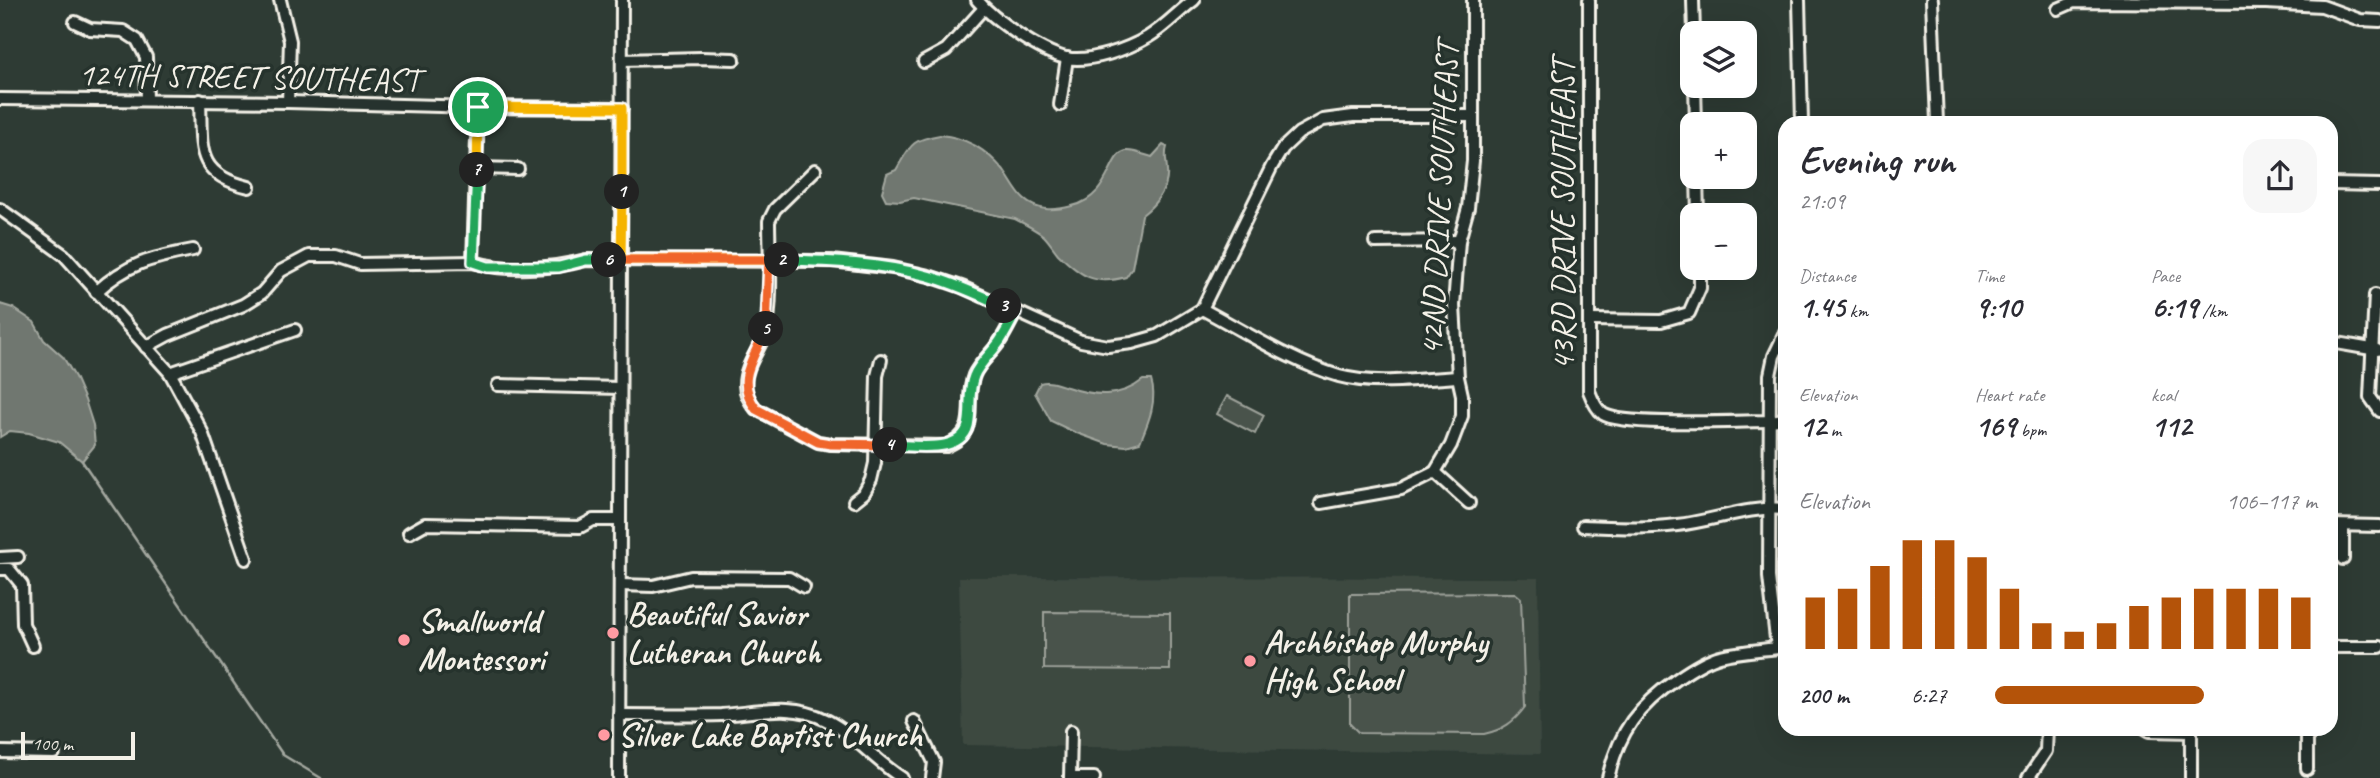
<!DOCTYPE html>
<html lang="en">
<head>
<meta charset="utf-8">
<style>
	body { margin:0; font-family:Caveat,sans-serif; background:#f7f7f7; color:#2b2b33; height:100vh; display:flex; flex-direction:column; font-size:26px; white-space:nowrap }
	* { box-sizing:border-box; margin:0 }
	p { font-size:23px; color:#7c7c81 }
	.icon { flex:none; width:38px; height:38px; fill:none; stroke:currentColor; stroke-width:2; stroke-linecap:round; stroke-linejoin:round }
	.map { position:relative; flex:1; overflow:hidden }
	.drawer { position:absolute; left:1778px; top:116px; width:560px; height:620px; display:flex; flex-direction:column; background:#fff; border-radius:21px; box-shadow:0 7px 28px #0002 }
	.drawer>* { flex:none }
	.fabs { position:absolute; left:1680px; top:21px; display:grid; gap:14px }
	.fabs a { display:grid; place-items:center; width:77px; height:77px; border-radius:14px; background:#fff; box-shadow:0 7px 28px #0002; font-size:35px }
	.scale { position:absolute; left:21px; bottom:18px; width:114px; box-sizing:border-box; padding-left:7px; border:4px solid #f4f1e8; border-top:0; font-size:19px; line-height:24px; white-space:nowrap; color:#f4f1e8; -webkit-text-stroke:5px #26332d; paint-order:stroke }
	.pin { position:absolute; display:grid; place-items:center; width:60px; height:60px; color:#fff; margin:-30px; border:4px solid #fff; border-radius:50%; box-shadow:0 2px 7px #0007 }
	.km { position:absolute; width:35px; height:35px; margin:-18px; border-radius:50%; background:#222; color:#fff; font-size:19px; line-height:35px; text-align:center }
	.round { display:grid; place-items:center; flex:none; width:74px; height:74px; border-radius:21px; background:#f7f7f7 }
	.summary { display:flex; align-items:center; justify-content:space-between; height:119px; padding:0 21px }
	h1 { font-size:38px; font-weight:700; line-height:52px }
	.figures { display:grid; grid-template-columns:repeat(3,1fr); gap:10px; height:119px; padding:7px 21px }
	.figures div { display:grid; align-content:center }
	.figures b { font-size:30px; font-weight:700 }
	.figures small { font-size:19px; font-weight:400 }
	.figures p { font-size:19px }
	.chart { height:196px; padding:14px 21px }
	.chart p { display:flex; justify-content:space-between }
	.chart svg { width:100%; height:126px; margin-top:7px; stroke:#b45309; stroke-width:6 }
	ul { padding:0 21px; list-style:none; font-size:23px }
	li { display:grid; grid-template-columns:112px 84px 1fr; align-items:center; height:52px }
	li i { height:18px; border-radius:9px; background:#b45309 }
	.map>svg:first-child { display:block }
	.built { fill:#3c4841 }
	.green { fill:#48524c; stroke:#9ea29a; stroke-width:2 }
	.water { fill:#6f7770; stroke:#a4a8a0; stroke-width:2 }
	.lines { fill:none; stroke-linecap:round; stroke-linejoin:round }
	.stream { stroke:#a4a8a0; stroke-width:2.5 }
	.minor-casing { stroke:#f4f1e8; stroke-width:16 }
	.minor { stroke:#26332d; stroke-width:10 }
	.split-1-casing { stroke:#fff; stroke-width:14 }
	.split-2-casing { stroke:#fff; stroke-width:14 }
	.split-3-casing { stroke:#fff; stroke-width:14 }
	.split-4-casing { stroke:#fff; stroke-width:14 }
	.split-5-casing { stroke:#fff; stroke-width:14 }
	.split-6-casing { stroke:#fff; stroke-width:14 }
	.split-7-casing { stroke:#fff; stroke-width:14 }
	.split-8-casing { stroke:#fff; stroke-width:14 }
	.split-1 { stroke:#f5b400; stroke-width:9 }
	.split-2 { stroke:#f5b400; stroke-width:9 }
	.split-3 { stroke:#22a559; stroke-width:9 }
	.split-4 { stroke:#22a559; stroke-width:9 }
	.split-5 { stroke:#f0652b; stroke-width:9 }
	.split-6 { stroke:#f0652b; stroke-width:9 }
	.split-7 { stroke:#22a559; stroke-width:9 }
	.split-8 { stroke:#f5b400; stroke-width:9 }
	.poi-dot { fill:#ff9aa2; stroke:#26332d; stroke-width:2.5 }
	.labels { text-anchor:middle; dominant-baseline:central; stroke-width:7; stroke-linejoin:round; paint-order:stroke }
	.street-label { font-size:33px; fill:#f4f1e8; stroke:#26332d }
	.poi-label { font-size:33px; font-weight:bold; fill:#f4f1e8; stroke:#26332d; text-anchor:start }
</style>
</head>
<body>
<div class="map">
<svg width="2380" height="778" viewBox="0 0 2380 778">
	<rect width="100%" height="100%" fill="#2e3b34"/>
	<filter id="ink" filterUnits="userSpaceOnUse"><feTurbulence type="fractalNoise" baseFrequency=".0143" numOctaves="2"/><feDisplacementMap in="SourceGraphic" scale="14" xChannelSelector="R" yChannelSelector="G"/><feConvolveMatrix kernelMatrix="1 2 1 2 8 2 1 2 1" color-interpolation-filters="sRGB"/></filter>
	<g filter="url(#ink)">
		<path class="built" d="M959,577L1538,578L1540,754L963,745Z"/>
		<g class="green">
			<path d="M1227,396L1264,415L1255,434L1217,414Z"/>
			<path d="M1515,593L1521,598L1525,707C1514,722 1503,730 1484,734L1359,733L1350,724V594Z"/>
			<path d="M1044,612L1170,613V670L1044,669Z"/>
		</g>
		<g class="water">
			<path d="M940,135C966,137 987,150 1004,171C1016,188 1021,206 1046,209C1055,210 1064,208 1072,206C1112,196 1107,155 1126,151C1133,150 1145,155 1152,157L1163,145L1167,147C1164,156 1167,162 1167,171C1169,188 1155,205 1142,215L1132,268L1126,277C1094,286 1081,276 1058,254C1053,248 1049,241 1044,236C1035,229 1025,224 1015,219L914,198L900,201L886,200L882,192L887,174L896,170C911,145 910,140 940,135Z"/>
			<path d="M0,304L13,308L34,322L44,340L63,357L75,377L85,400L93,425L95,445L82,461L59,442L29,433L10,431L0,437Z"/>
			<path d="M1143,380H1151C1158,401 1148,423 1140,442L1126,446L1107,444L1074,432L1051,421L1035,393L1040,383C1049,380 1058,384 1067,387C1094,396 1119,399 1143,380Z"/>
		</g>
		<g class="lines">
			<path class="stream" d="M82,461L283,755L321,778"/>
			<defs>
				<g id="minor">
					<path d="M280,0L290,41L288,102"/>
					<path d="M977,0C994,20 1040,52 1066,58C1090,63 1128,49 1148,37C1165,27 1179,11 1194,0"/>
					<path d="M1589,0V391C1592,399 1596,409 1603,414C1623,427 1740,421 1770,421L1785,419"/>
					<path d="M1693,0L1694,33"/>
					<path d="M1799,0L1802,122"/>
					<path d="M1932,0L1937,122"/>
					<path d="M2058,9L2074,2L2266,3L2322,6L2360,20L2380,21"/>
					<path d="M75,22L90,29L123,31L137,40L146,57L147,100"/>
					<path d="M622,60L701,58L734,59"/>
					<path d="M924,62L946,50L984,8"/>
					<path d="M1695,86L1696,124"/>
					<path d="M0,99L288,102L478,107L622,108"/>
					<path d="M200,100C202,148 194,174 249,187"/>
					<path d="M1060,105L1067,58"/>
					<path d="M477,168L518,169"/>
					<path d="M815,170L775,209L769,221C769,251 773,302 766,329C761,349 745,364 745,385C745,394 750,402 756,409L818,442L831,444L946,446C982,432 963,403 974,375C979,363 993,352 1000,341C1006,332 1011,321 1016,312"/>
					<path d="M1697,177L1698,215"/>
					<path d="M2331,184L2380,185"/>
					<path d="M0,209L64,255L170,373L202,432L246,559"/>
					<path d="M1375,242L1459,241"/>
					<path d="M473,262L478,107"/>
					<path d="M96,292C128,263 151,258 193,250"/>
					<path d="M2375,295L2370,397L2380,411"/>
					<path d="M1202,309L1272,166L1283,148L1299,133L1323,120L1353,116H1472"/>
					<path d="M1590,320L1661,321L1689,313L1700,288V268"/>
					<path d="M2331,342L2377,350"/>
					<path d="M146,347L168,335L243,305L262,293L281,271L309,256H336L360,264L473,262C506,272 552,269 586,260L832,261L893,268L929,276L962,287L1081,341L1108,346L1132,343L1157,336L1202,309C1246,332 1291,362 1339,376C1376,386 1420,379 1458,377"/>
					<path d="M170,373L295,330"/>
					<path d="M498,385L620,388"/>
					<path d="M854,501L864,493L871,480L875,463L877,376L881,360"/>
					<path d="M1321,503L1401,489L1435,472"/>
					<path d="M1469,503L1435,472L1451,445L1462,416V395L1458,377L1454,305L1459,241L1468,208L1473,161V0"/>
					<path d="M2331,525L2380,526"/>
					<path d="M1583,526C1614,527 1646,529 1677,525C1714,521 1747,506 1785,509"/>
					<path d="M2343,526V559"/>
					<path d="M409,533L425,524L580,527L593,520H620"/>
					<path d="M0,558L18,557"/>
					<path d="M0,569H9L22,585L23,624L33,646"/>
					<path d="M620,585L653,586L691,577L789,578L804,587"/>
					<path d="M2331,647H2380"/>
					<path d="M1777,648L1769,577L1770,375L1774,356L1785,333"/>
					<path d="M619,715C653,715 687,716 721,715C756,713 792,702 826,720C854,734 875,761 902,778"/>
					<path d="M914,721L934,762L932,778"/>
					<path d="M2144,728L2149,731L2191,732"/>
					<path d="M2191,728V778"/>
					<path d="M2307,728V769"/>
					<path d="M0,752L54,753"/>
					<path d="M619,778L622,0"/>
					<path d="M1070,778L1071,731"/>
					<path d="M1070,778H1094"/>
					<path d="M1608,778C1619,731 1638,706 1677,679C1690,670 1705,660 1720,656C1741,651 1764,650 1785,647"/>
					<path d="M2028,778L2046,751L2047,728"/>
				</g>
			</defs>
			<use href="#minor" class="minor-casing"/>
			<use href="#minor" class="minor"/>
		</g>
	</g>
	<g class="lines" filter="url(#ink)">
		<defs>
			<path id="split-1" d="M478,107L622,108V192"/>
			<path id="split-2" d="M622,192L621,260H782"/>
			<path id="split-3" d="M782,260C831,261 880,263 928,276C954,283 979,295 1004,306"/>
			<path id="split-4" d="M890,445C915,445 966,456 969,420C971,405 968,390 974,376C979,363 992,353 1000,341C1006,332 1011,322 1016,312L1004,306"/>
			<path id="split-5" d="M766,329C754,359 734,379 756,409L818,442L831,444L890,445"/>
			<path id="split-6" d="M609,260H769L766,329"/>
			<path id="split-7" d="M477,170L473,262L488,267H559L586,260H609"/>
			<path id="split-8" d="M477,170L478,107"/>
		</defs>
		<use href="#split-1" class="split-1-casing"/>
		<use href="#split-2" class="split-2-casing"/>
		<use href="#split-3" class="split-3-casing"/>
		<use href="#split-4" class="split-4-casing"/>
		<use href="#split-5" class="split-5-casing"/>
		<use href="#split-6" class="split-6-casing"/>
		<use href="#split-7" class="split-7-casing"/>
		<use href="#split-8" class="split-8-casing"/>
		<use href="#split-1" class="split-1"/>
		<use href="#split-2" class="split-2"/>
		<use href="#split-3" class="split-3"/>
		<use href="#split-4" class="split-4"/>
		<use href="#split-5" class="split-5"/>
		<use href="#split-6" class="split-6"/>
		<use href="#split-7" class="split-7"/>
		<use href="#split-8" class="split-8"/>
	</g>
	<g class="poi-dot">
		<circle cx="613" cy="633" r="7"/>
		<circle cx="404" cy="640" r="7"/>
		<circle cx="1250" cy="661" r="7"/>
		<circle cx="604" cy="735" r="7"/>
	</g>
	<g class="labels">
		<g class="street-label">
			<text transform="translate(249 77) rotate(1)">124TH STREET SOUTHEAST</text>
			<text transform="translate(1439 199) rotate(-87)">42ND DRIVE SOUTHEAST</text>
			<text transform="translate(1563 215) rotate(-90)">43RD DRIVE SOUTHEAST</text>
		</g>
		<g class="poi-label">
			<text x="627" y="614">Beautiful Savior<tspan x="627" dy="38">Lutheran Church</tspan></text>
			<text x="418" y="621">Smallworld<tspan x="418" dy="38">Montessori</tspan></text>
			<text x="1264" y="642">Archbishop Murphy<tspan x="1264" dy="38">High School</tspan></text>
			<text x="618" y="735">Silver Lake Baptist Church</text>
		</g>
	</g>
</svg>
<div class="fabs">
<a><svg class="icon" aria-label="layers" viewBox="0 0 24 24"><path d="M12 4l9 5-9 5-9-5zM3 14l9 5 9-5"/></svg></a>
<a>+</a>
<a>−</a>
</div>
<div class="scale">100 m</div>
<div class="pin" style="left:478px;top:107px;background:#1e9e55"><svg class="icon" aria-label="arrive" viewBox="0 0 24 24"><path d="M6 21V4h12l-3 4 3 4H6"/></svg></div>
<b class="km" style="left:622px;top:192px">1</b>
<b class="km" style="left:782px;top:260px">2</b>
<b class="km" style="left:1004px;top:306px">3</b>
<b class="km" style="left:890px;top:445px">4</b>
<b class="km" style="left:766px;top:329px">5</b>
<b class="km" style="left:609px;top:260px">6</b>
<b class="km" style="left:477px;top:170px">7</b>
<section class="drawer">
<div class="summary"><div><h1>Evening run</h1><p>21:09</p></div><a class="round"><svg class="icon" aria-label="share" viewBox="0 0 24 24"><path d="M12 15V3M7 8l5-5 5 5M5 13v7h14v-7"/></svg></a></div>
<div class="figures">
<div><p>Distance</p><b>1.45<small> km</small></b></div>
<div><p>Time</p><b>9:10</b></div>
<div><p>Pace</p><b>6:19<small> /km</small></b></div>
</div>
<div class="figures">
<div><p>Elevation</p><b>12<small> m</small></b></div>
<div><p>Heart rate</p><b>169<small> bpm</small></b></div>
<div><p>kcal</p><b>112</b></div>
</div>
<div class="chart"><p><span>Elevation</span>106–117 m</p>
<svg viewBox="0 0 160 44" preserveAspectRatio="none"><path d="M5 44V26M15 44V23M25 44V15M35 44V6M45 44V6M55 44V12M65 44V23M75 44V35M85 44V38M95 44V35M105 44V29M115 44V26M125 44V23M135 44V23M145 44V23M155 44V26"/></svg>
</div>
<ul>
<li><b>200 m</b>6:27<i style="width:65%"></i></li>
</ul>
</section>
</div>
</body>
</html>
